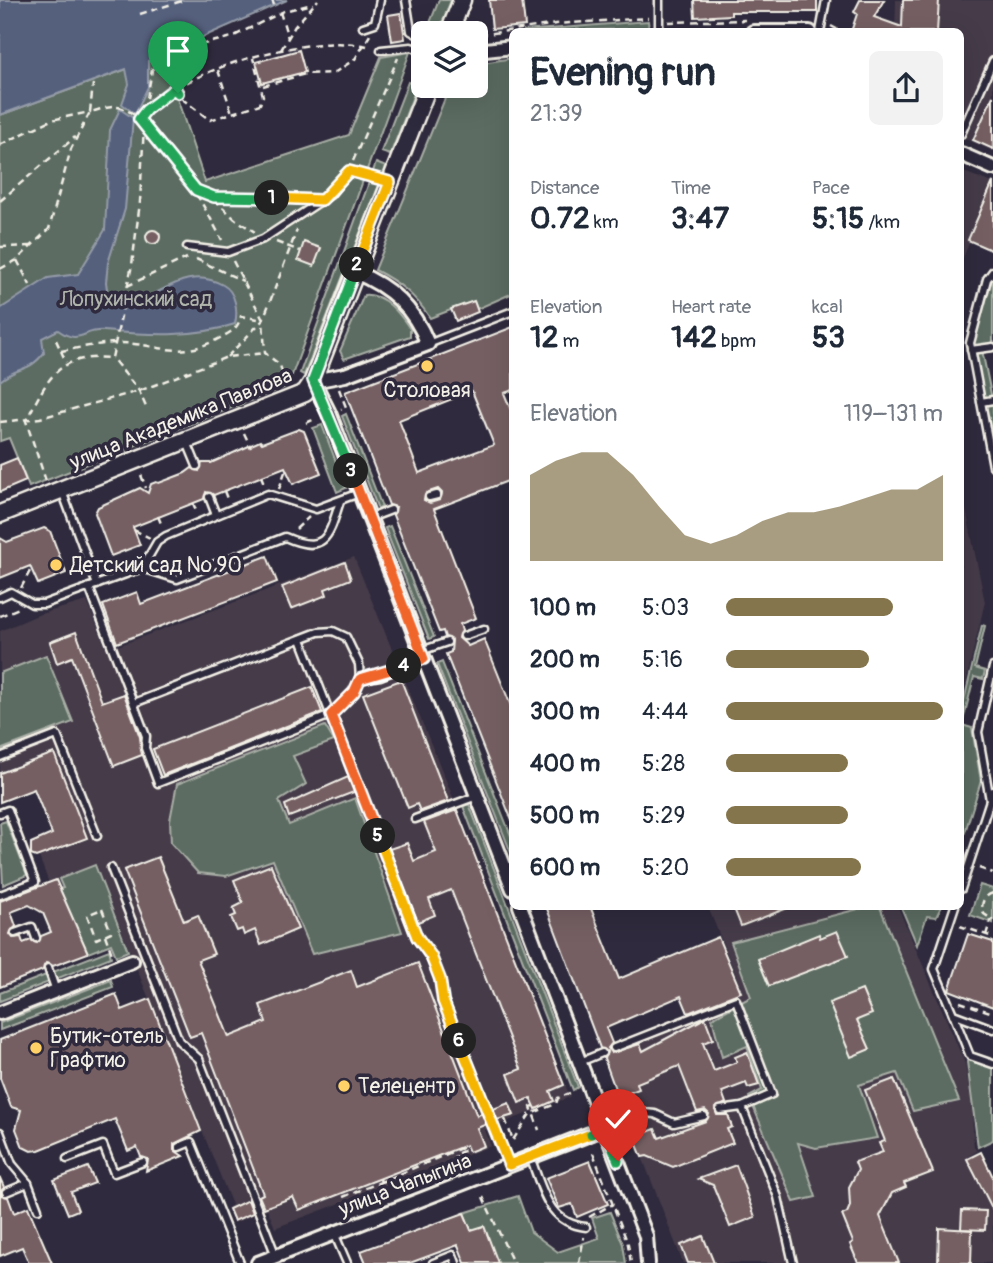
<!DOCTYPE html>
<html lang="en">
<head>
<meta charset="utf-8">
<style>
	body { margin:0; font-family:Pangolin,sans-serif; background:#f2f2f3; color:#1f2937; height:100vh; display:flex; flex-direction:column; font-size:26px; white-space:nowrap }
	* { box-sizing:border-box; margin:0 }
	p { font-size:23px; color:#747a83 }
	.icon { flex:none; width:38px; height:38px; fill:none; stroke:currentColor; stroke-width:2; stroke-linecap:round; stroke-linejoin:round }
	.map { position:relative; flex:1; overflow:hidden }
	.drawer { position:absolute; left:509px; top:28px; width:455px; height:882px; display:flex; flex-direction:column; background:#fff; border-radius:10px; box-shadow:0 7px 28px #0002 }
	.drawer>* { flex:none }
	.fabs { position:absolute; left:411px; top:21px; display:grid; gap:14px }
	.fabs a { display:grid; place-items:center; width:77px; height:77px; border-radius:10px; background:#fff; box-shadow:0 7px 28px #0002; font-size:35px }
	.pin { position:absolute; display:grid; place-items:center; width:60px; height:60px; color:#fff; margin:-72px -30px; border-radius:50% 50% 50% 0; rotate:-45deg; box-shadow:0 0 7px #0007 }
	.pin .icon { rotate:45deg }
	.km { position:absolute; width:35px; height:35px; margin:-18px; border-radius:50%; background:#222; color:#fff; font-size:19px; line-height:35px; text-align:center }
	.round { display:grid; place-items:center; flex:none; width:74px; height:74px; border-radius:10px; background:#f2f2f3 }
	.overview { display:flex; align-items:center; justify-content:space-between; height:119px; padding:0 21px }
	h1 { font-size:38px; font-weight:700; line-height:52px }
	.stats { display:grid; grid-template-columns:repeat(3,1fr); gap:10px; height:119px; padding:7px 21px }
	.stats div { display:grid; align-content:center }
	.stats b { font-size:30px; font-weight:700 }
	.stats small { font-size:19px; font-weight:400 }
	.stats p { font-size:19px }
	.chart { height:196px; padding:14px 21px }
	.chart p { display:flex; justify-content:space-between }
	.chart svg { width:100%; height:126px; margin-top:7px; fill:#84754c; opacity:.7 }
	ul { padding:0 21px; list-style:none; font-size:23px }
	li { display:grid; grid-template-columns:112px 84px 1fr; align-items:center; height:52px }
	li i { height:18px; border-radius:9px; background:#84754c }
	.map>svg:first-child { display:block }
	.built { fill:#443a49 }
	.green { fill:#5c6c62; stroke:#a8aea5; stroke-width:2 }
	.water { fill:#54617d; stroke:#949ba8; stroke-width:2 }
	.building { fill:#755e64; stroke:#f4f1e8; stroke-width:2; fill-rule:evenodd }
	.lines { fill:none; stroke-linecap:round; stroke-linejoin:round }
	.service-casing { stroke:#f4f1e8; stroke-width:11 }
	.minor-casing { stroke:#f4f1e8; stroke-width:18 }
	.tertiary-casing { stroke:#f4f1e8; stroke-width:21 }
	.path { stroke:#f4f1e8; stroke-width:2.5; stroke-dasharray:7 5; stroke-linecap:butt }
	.service { stroke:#2f2a3d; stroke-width:6 }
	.minor { stroke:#2f2a3d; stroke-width:12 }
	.tertiary { stroke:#2f2a3d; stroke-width:16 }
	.split-1-casing { stroke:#fff; stroke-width:14 }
	.split-2-casing { stroke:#fff; stroke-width:14 }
	.split-3-casing { stroke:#fff; stroke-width:14 }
	.split-4-casing { stroke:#fff; stroke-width:14 }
	.split-5-casing { stroke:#fff; stroke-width:14 }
	.split-6-casing { stroke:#fff; stroke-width:14 }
	.split-7-casing { stroke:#fff; stroke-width:14 }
	.split-8-casing { stroke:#fff; stroke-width:14 }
	.split-1 { stroke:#22a559; stroke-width:9 }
	.split-2 { stroke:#f5b400; stroke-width:9 }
	.split-3 { stroke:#22a559; stroke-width:9 }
	.split-4 { stroke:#f0652b; stroke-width:9 }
	.split-5 { stroke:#f0652b; stroke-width:9 }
	.split-6 { stroke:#f5b400; stroke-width:9 }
	.split-7 { stroke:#f5b400; stroke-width:9 }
	.split-8 { stroke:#22a559; stroke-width:9 }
	.poi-dot { fill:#ffd166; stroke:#2f2a3d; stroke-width:2.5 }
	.labels { text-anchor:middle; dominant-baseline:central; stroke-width:7; stroke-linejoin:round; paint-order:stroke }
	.park-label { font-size:21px; fill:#b0b5ac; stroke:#2f2a3d }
	.poi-label { font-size:21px; fill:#f4f1e8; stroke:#2f2a3d; text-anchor:start }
	.street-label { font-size:21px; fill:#f4f1e8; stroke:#2f2a3d }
</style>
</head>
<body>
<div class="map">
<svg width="993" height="1263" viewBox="0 0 993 1263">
	<rect width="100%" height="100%" fill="#2f2a3d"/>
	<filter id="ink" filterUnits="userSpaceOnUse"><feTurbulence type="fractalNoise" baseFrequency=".0143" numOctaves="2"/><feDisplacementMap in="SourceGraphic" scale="14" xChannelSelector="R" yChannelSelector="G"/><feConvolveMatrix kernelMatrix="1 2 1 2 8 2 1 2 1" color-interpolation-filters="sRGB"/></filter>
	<g filter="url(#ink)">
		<g class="built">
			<path d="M896,0H993V151L961,137V32H895Z"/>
			<path d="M961,171L993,183L961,263Z"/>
			<path d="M961,485L985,602L961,703Z"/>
			<path d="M354,557L457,807L570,1097L485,1130L491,1146L275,1228L267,1209L234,1223L228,1208L232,1205L95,865L49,883L39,857L32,856L28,850L33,841L51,834L34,789L0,802V631L40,614L87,601L107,650Z"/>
			<path d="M708,907H898L965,1063L972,1106L974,1147L977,1151L966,1158L993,1213V1263H683L600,1048L742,991Z"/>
		</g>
		<g class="green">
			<path d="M439,0H451L438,33H426Z"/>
			<path d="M648,21L649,29L523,31Z"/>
			<path d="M410,52L288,386L29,487L9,438L0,441V115L163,56L205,182L349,135L381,57Z"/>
			<path d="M513,58V293L477,309L474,301L430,318C415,295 400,283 375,270L450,86H476V64Z"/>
			<path d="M408,82L417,86L390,155L381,152Z"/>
			<path d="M376,163L386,167L304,375L300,373Z"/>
			<path d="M993,276V345L973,348V343Z"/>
			<path d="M364,295C384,293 400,314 410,329V336L344,359L340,351Z"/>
			<path d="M982,350L992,399L983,400L974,351Z"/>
			<path d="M993,402V449L984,404Z"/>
			<path d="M346,414L382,507L378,509L342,416Z"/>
			<path d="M322,425L346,488L337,492L313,428Z"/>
			<path d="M390,526L434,637L429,639L385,528Z"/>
			<path d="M982,625L985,626L975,668L985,671L983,679L974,677L962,725L972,728L981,781L961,845V713Z"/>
			<path d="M46,655L73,722L0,750V673Z"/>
			<path d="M442,662L513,841V858L437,664Z"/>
			<path d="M325,726L334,741L293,756L306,784L279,801L289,825L355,798L402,932L312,954L273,860L226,876L198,873L171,843L170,820L177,784Z"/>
			<path d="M469,804L578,1087L573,1090L463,806Z"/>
			<path d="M6,821L27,875L3,885L0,823Z"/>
			<path d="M95,865L128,951L116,956L111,944L88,953L59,889L63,888L59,879Z"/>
			<path d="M980,885L993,889V923L970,915Z"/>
			<path d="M866,907H880L959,1101L913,1111L897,1073L859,1085L877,1138L816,1148L798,1143L816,1197L794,1202L749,1097L762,1090L747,1046L722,1057L712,1018L751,997L731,942Z"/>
			<path d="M901,907H941L936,917L927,916L917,945Z"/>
			<path d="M109,950L111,957L56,979L53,972Z"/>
			<path d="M46,975L49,982L0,1001V993Z"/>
			<path d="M111,980L113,987L0,1030V1023Z"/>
			<path d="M969,1057L993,1065V1140L978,1147L967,1062Z"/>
			<path d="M518,1196L531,1232L558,1252L599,1238L592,1218L610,1212L623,1244L626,1263H498L471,1230L464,1213Z"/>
		</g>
		<g class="water">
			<path d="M0,0H287L148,61V87L135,114L122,104L129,84L126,69L0,115Z"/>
			<path d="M120,109L133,118L125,209L108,263L106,282L109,304C149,313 178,260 223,285C236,292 238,311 235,324C193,338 147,335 104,331C83,329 80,346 58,330L42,338L44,353C27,374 19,365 0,381V309L48,278L78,274L105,230L110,130Z"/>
		</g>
		<g class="building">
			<path d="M489,0H522L525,26L492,29Z"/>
			<path d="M694,0H817V12H731V15L695,17Z"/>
			<path d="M860,0H884L874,17L902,27L903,0H939L937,32H851L857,14L854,12Z"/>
			<path d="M401,13L405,39L392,41L388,15Z"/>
			<path d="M299,50L305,72L262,83L256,62Z"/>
			<path d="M993,96V149L973,140Z"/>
			<path d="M993,182V251L968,240Z"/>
			<circle cx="153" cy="237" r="7"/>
			<path d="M304,242L321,248L314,266L298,260Z"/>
			<path d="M474,301L478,312L456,321L451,309Z"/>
			<path d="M513,327V390L504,393L513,415V479L434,509L476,618L460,624L462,631L459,638L468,646L484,639L513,711L512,821L446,654L451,652L452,640L445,637L443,631L439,632L393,515L396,507L389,505L345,392ZM472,391L494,445L419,473L399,420ZM438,489L442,493L440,500L430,503L424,500L426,493Z"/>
			<path d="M299,429L304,431L321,473L293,484L285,467L214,495L206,492L204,499L133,527L140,545L111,556L95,513L98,507L140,488L148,493L151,484L156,482L159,483L185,473L192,468L199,471L202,463H211L260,441L262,443Z"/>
			<path d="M17,458L26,481L0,492V465Z"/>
			<path d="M44,528L50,531L66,573L38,584L30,566L0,578V538L7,542Z"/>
			<path d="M267,556L277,582L117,643L103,605L137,592L141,604Z"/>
			<path d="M345,562L351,579L325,589L327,595L291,609L282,587Z"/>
			<path d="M76,632L102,702L124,694L140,737L142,755L114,766L72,657L57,663L50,642Z"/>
			<path d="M401,680L448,801L420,811L417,804L408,808L363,694Z"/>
			<path d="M312,687L322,712L163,775L153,749Z"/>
			<path d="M54,753L87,838L36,857L31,855V843L52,834L34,789L0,802V773Z"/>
			<path d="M348,777L354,792L289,817L285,805Z"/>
			<path d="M457,810L564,1085L550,1091L554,1101L536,1109L531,1098L519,1103L508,1074L521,1069L451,890L429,899L435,915L418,922L389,849L407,843L414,861L436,852L424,822Z"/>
			<path d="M158,857L184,921L198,915L214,954L198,960L229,1037L266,1022L260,1005L351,970L357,987L418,963L477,1116L482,1113L487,1124L477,1128L484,1146L469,1152L466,1145L299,1210L293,1197L264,1208L259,1196L263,1194L201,1033L190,1037L124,870Z"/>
			<path d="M271,865L298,929L261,945L255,930L244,935L242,929L237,931L231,917L236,915L233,908L243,903L234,880Z"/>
			<path d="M56,880L88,953L53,966L46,963L43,970L0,987V901ZM29,905L43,913L51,932L41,936L37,943L31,940L23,943L21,937L13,938L10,934L16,926L11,912Z"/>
			<path d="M546,906H590L619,979L718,937L741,992L688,1013L681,996L606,1028L612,1043L608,1048L611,1053L640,1044L643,1051L705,1018L713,1039L703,1043L714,1071L737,1062L735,1057L747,1052L759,1085L748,1088L746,1083L722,1092L726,1103L715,1109L717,1115H728L732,1127L727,1129L733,1143L673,1167L647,1156L642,1157L634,1137L655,1129L659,1138L706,1121L709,1114L705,1110L697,1112L679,1066L637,1083L639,1089L618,1097L604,1058L607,1052L600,1048Z"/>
			<path d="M733,906H789L790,907L741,926Z"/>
			<path d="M837,931L848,956L769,986L758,959L819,934L820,938Z"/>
			<path d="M968,934L993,942V1007L949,990Z"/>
			<path d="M862,990L872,1014L857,1020L870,1049L851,1057L829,1003Z"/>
			<path d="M116,994L122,1010L150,999L201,1131L174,1144V1150L183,1156L146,1171L148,1159L141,1157L137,1147L128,1151L115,1119L39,1150L31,1151L23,1147L16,1129L21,1110L11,1107L0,1078V1040Z"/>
			<path d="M894,1079L933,1172L904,1183L906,1187L892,1193L880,1216L899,1263H858L850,1244L853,1242L842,1215L847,1213L850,1206L849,1187L858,1170L855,1162L883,1152L879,1143L885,1141L865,1090Z"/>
			<path d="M509,1103L514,1115L497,1120L493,1109Z"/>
			<path d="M981,1152L993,1177V1210L967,1159Z"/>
			<path d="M590,1161L608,1204L577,1217L572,1204L559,1208L546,1178Z"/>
			<path d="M736,1165L755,1217L730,1227L713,1185L698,1179Z"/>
			<path d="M88,1167L95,1183L71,1192L78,1210L68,1214L54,1180Z"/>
			<path d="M0,1178L4,1187L1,1195L8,1197L14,1213L28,1207L52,1263H29L22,1247L0,1256Z"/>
			<path d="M248,1200L253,1213L234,1221L229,1209Z"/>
			<path d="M962,1210L986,1211L985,1230L961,1229Z"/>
			<path d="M464,1213L471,1230L484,1226L498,1263H465L458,1245L410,1263H366L361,1251Z"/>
			<path d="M939,1228L972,1230L971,1263H938Z"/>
			<path d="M703,1236L714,1263H688L681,1245Z"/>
		</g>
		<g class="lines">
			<defs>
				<g id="service">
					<path d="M406,0L411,31L424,38"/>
					<path d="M659,0V32"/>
					<path d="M363,27L375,23L380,0"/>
					<path d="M820,32L826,0"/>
					<path d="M381,50L411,47L424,51"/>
					<path d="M961,134L993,61"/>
					<path d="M187,247L228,252L263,239L330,195L349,171L388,181"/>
					<path d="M993,271L987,279L970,343L993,466"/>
					<path d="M428,344L513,311"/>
					<path d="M971,350L993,347"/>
					<path d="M981,402L993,400"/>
					<path d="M187,442L197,466"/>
					<path d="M62,491L97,585"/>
					<path d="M209,497L216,515"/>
					<path d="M429,497L437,495"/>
					<path d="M370,518L391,510"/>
					<path d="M142,568L177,579L285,537C326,555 329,536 340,501"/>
					<path d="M89,587L146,736L145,748L158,783L331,715L354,692L360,679L359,664L346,637L333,631L318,632L134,703"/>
					<path d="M0,597L11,592L32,604H44L142,568L157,542L166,536L268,494L316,509L359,493"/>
					<path d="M464,636L484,629"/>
					<path d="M301,639L417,938C433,958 440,976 444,1001L509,1165"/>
					<path d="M421,651L447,642"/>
					<path d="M360,679L380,676L424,659"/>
					<path d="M0,757L57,735L97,836"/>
					<path d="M990,800L978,732L993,667"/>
					<path d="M0,813L8,810L35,882L0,895"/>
					<path d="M415,819L477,796"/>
					<path d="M111,868L179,1041L199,1059L276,1256"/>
					<path d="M961,889L993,791"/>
					<path d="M955,906L934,969L953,1014L993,1029"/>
					<path d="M15,933L32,927L36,938"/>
					<path d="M48,968L56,991"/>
					<path d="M953,1014L970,1056L993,1064"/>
					<path d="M614,1048L736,1000L772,1094L742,1107"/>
					<path d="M580,1062L602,1053"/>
					<path d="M720,1110L742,1107L778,1197L793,1263"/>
					<path d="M605,1128L644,1113L655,1114L674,1123L704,1116"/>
					<path d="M0,1132L12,1164L28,1183L38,1209"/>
					<path d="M179,1147L191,1142L240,1263"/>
					<path d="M530,1157C543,1189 547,1223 586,1227"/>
					<path d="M67,1159L103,1145L114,1173L143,1162"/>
					<path d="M6,1192L28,1183"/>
					<path d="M334,1233L347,1263"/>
					<path d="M433,1263L453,1255L456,1263"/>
				</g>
				<g id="minor">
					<path d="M753,32H810"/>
					<path d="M476,51L513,47"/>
					<path d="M961,154L993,168"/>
					<path d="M355,272C391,287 413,307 428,344L345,375L313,381L329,413L513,889"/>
					<path d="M520,906L646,1236L648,1263"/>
					<path d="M0,1013L132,961"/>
					<path d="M258,1263L605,1128"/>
				</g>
				<g id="tertiary">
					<path d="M449,33L462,0"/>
					<path d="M0,514L305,393L313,381L428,86"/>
				</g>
			</defs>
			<use href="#service" class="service-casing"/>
			<use href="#minor" class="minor-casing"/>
			<use href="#tertiary" class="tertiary-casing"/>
			<g class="path">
				<path d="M272,0L274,5"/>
				<path d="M280,12L288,38"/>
				<path d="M140,14L185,0"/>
				<path d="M668,22L745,20"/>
				<path d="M831,26L842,32"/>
				<path d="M480,35L556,24L648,18"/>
				<path d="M281,50L295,26L318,0"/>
				<path d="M218,70L232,113"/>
				<path d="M263,86L305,74L334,73L355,59L370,35"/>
				<path d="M175,88L181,98L210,120L260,104L263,96L253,58"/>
				<path d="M145,110L152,70L155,65L200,45L232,37L284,11L313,4"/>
				<path d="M139,119C176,70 312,31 371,47"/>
				<path d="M144,125L140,202L132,265L112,358L139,391L146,407"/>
				<path d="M0,145L51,120L90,112L93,84"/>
				<path d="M353,161L398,58"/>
				<path d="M198,190L213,197L301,200"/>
				<path d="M214,199L235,219L255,232"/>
				<path d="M0,201L75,137"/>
				<path d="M276,242L300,251"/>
				<path d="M0,247L33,246"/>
				<path d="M196,259L243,281"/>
				<path d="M17,260L30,285"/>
				<path d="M233,261L263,320L265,353L280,365L285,383"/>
				<path d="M0,269L17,260L49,229L71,149L90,112C99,110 109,106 117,107C151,110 207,210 222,240"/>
				<path d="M127,286L187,258"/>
				<path d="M56,340L66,362"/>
				<path d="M61,351C79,348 96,344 115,343C158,342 175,362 220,338C231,332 238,329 241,316L263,320"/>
				<path d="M227,357L263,320L297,230"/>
				<path d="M339,389L346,407L341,409"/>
				<path d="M0,422L40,418L139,391L227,357L265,353"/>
				<path d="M306,423L315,419"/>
				<path d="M244,433L251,448"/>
				<path d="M141,475L146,488"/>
				<path d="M261,476L265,486"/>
				<path d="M46,481L26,421C49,376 58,354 112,358"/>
				<path d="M279,489L286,469"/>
				<path d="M224,491L228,501"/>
				<path d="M193,503L197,513"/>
				<path d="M158,516L162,526"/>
				<path d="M296,529L309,517"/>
				<path d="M134,530L150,538"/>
				<path d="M21,588L31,569"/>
				<path d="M0,616L19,608"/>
				<path d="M979,868L993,873"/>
				<path d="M993,893C983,896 980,904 984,914L993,920"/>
				<path d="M102,909L111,932L96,939L87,915Z"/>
				<path d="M960,926L993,937"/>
				<path d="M105,935L112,954"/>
				<path d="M986,935L991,919"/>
				<path d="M960,1002L993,1013"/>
				<path d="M534,1106L531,1107L539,1130"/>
				<path d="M505,1119L513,1140"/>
				<path d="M513,1140L530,1114L556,1104L558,1098L570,1093"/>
				<path d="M593,1153L628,1244L631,1263"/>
				<path d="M457,1162L454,1155L468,1149"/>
				<path d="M380,1179L381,1182L466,1146"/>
				<path d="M343,1197L381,1182"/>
				<path d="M483,1197L513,1263"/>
				<path d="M589,1217L613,1204"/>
				<path d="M579,1263L584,1237"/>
			</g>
			<use href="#service" class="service"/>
			<use href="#minor" class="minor"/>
			<use href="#tertiary" class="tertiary"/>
		</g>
	</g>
	<g class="lines" filter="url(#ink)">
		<defs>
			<path id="split-1" d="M178,93L175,88L146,110L139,119L196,190L214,197L272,198"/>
			<path id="split-2" d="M272,198L322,200L349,171L390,182L357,265"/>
			<path id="split-3" d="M351,471L313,380L357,265"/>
			<path id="split-4" d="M351,471L424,659L404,666"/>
			<path id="split-5" d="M378,836L331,715L354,692L360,679L404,666"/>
			<path id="split-6" d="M378,836L417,937L431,956L440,979L443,1001L459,1041"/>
			<path id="split-7" d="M459,1041L509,1165L591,1134"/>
			<path id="split-8" d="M591,1134L605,1128L618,1161"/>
		</defs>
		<use href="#split-1" class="split-1-casing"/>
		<use href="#split-2" class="split-2-casing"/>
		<use href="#split-3" class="split-3-casing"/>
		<use href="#split-4" class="split-4-casing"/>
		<use href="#split-5" class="split-5-casing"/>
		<use href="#split-6" class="split-6-casing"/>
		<use href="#split-7" class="split-7-casing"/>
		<use href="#split-8" class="split-8-casing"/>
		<use href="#split-1" class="split-1"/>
		<use href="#split-2" class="split-2"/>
		<use href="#split-3" class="split-3"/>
		<use href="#split-4" class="split-4"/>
		<use href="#split-5" class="split-5"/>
		<use href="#split-6" class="split-6"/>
		<use href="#split-7" class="split-7"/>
		<use href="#split-8" class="split-8"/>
	</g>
	<g class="poi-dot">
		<circle cx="427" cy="366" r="7"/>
		<circle cx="56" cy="565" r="7"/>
		<circle cx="36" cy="1048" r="7"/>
		<circle cx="344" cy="1086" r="7"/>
	</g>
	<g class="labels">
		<g class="park-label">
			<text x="136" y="299">Лопухинский сад</text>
		</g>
		<g class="poi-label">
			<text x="427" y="390" text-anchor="middle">Столовая</text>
			<text x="70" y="565">Детский сад № 90</text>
			<text x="50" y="1036">Бутик-отель<tspan x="50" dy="24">Графтио</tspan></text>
			<text x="358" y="1086">Телецентр</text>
		</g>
		<g class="street-label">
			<text transform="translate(181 419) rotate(-22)">улица Академика Павлова</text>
			<text transform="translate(405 1185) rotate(-21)">улица Чапыгина</text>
		</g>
	</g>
</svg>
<div class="fabs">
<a><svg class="icon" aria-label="layers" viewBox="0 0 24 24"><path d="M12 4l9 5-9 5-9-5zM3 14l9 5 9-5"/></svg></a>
</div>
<div class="pin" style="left:178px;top:93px;background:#1e9e55"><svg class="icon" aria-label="arrive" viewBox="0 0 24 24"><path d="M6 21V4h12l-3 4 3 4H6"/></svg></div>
<div class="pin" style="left:618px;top:1161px;background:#d93025"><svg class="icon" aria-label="check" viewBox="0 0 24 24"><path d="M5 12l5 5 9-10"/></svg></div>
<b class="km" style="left:272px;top:198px">1</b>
<b class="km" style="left:357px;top:265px">2</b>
<b class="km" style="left:351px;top:471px">3</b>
<b class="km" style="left:404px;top:666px">4</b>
<b class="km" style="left:378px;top:836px">5</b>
<b class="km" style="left:459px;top:1041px">6</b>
<section class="drawer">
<div class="overview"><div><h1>Evening run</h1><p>21:39</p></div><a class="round"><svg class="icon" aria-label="share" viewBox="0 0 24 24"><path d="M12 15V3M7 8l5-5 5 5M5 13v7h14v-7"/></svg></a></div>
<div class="stats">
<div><p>Distance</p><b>0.72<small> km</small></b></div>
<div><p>Time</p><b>3:47</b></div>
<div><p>Pace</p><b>5:15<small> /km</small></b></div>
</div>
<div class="stats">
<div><p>Elevation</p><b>12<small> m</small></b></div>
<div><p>Heart rate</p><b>142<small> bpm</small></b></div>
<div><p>kcal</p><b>53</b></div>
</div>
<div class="chart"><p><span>Elevation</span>119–131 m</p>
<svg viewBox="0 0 160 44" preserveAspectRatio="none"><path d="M0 44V14L10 9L20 6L30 6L40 14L50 25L60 35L70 38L80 35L90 30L100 27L110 27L120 25L130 22L140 19L150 19L160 14V44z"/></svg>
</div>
<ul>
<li><b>100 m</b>5:03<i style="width:77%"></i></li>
<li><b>200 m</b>5:16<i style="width:66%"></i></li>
<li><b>300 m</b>4:44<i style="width:100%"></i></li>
<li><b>400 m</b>5:28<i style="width:56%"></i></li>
<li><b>500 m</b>5:29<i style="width:56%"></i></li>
<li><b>600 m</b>5:20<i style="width:62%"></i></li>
</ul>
</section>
</div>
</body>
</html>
